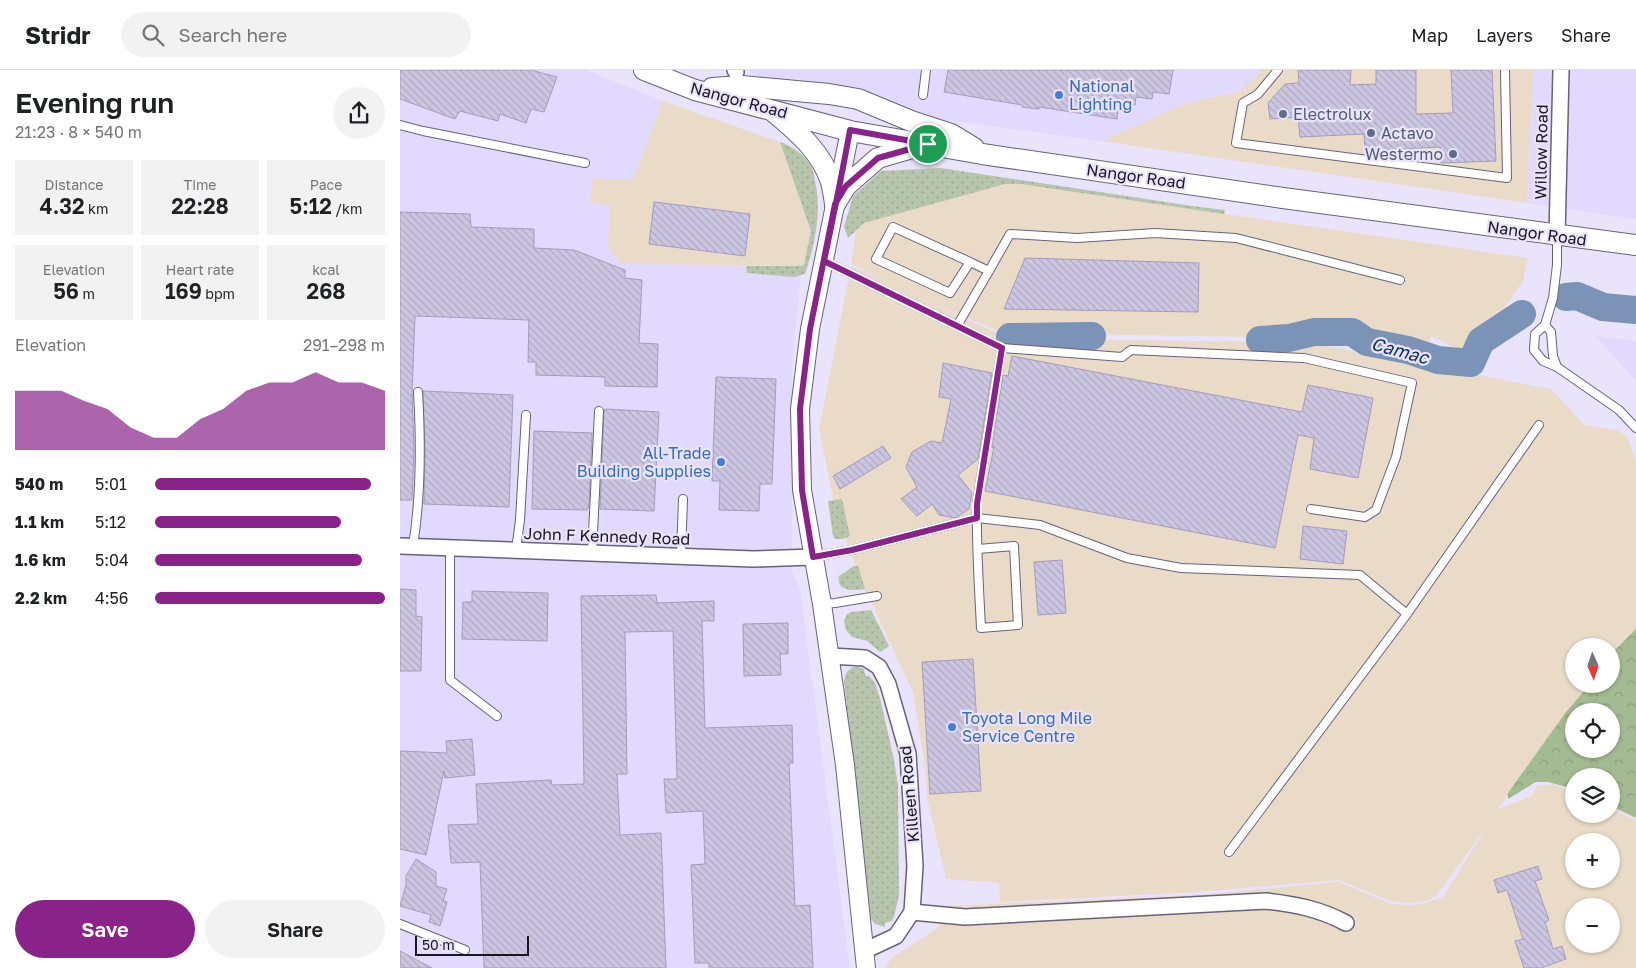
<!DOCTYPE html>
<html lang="en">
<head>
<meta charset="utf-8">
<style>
	body { margin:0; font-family:"Golos Text",sans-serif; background:#f2f2f2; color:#202124; height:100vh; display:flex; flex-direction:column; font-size:19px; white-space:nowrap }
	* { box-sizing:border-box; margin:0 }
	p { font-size:16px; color:#757577 }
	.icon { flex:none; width:28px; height:28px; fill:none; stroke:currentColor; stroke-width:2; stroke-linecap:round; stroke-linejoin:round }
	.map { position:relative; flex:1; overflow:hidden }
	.details { display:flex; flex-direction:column; background:#fff; width:400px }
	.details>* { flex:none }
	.needle { width:32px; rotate:177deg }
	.tools { position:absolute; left:1165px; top:568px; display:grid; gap:10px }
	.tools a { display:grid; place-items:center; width:55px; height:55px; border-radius:50%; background:#fff; box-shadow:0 1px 4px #0004; font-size:25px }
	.scale { position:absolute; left:15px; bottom:12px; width:114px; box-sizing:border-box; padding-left:5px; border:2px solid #181620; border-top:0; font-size:14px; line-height:18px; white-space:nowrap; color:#181620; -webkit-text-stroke:4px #e9e3fb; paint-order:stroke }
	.pin { position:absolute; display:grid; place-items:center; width:42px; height:42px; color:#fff; margin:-21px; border:2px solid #fff; border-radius:50%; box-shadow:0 1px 5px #0007 }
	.round { display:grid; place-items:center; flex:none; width:52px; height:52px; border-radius:26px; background:#f2f2f2 }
	.overview { display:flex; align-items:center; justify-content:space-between; height:85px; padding:0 15px }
	h1 { font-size:28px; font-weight:600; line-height:38px }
	.stats { display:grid; grid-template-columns:repeat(3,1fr); gap:8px; height:85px; padding:5px 15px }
	.stats div { display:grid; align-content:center; border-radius:0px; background:#f2f2f2; text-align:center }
	.stats b { font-size:21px; font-weight:600 }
	.stats small { font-size:14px; font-weight:400 }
	.stats p { font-size:14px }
	.chart { height:140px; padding:10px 15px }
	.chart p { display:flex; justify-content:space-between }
	.chart svg { width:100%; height:90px; margin-top:5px; fill:#89238a; opacity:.7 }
	.action { display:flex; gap:10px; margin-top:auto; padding:10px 15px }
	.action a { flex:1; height:58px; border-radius:30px; background:#89238a; color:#fff; font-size:20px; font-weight:600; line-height:58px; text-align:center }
	.action a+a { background:#f2f2f2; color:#202124 }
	ul { padding:0 15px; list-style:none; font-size:16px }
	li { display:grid; grid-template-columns:80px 60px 1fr; align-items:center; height:38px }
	li i { height:12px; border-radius:6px; background:#89238a }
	header { display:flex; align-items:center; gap:30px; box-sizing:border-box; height:70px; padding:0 25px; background:#fff; border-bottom:1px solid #e0e0e0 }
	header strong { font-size:24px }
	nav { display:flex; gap:28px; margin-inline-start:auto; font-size:18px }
	.search { width:350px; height:45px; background:#f2f2f2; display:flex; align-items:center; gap:12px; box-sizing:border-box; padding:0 18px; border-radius:28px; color:#757577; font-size:19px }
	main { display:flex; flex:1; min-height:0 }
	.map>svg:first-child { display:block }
	.commercial { fill:#eadbc8; fill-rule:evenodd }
	.built { fill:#e2d9ff }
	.grass { fill:url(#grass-dots) }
	.forest { fill:url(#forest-crowns); fill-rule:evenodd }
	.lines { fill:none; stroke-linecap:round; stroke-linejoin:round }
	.river { stroke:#7a93b7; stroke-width:28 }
	.building { fill:url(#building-back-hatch); stroke:#a39cb9 }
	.service-casing { stroke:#68627c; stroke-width:10 }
	.minor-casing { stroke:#68627c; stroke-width:18 }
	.tertiary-casing { stroke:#68627c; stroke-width:20 }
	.secondary-casing { stroke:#68627c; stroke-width:22 }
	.service { stroke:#fff; stroke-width:8 }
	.minor { stroke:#fff; stroke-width:15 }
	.tertiary { stroke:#fff; stroke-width:18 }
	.secondary { stroke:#fff; stroke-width:20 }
	.route-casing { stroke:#fff; stroke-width:10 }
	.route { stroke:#89238a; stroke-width:6 }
	.shop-dot { fill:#3f7fe0; stroke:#e9e3fb; stroke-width:2 }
	.service-dot { fill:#5c6f8a; stroke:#e9e3fb; stroke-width:2 }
	.labels { text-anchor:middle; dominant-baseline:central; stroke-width:4.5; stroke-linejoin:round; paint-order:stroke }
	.shop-label { font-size:16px; fill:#366cbe; stroke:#e9e3fb; text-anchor:start }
	.street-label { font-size:16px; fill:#181620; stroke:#e9e3fb }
	.service-label { font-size:16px; fill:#4e5e75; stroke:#e9e3fb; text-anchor:start }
	.water-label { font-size:18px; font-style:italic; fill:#113260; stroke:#e9e3fb }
</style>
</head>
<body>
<header>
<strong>Stridr</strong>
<div class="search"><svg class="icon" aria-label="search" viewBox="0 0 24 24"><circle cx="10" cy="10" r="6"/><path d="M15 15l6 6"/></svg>Search here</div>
<nav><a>Map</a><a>Layers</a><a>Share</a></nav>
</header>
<main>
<section class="details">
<div class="overview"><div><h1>Evening run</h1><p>21:23 · 8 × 540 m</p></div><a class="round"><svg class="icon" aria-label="share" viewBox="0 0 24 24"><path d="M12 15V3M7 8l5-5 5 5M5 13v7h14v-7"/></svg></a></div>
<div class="stats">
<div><p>Distance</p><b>4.32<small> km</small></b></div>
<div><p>Time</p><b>22:28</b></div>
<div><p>Pace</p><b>5:12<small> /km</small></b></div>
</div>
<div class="stats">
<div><p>Elevation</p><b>56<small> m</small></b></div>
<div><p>Heart rate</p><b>169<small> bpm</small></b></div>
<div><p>kcal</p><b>268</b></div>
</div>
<div class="chart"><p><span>Elevation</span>291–298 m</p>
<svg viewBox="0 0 160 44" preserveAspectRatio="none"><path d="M0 44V15L10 15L20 15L30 20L40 24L50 33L60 38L70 38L80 29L90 24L100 15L110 11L120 11L130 6L140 11L150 11L160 15V44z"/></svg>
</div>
<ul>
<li><b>540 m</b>5:01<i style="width:94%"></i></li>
<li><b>1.1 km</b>5:12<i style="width:81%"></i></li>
<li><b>1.6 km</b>5:04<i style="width:90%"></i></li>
<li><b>2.2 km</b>4:56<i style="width:100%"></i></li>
</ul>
<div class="action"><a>Save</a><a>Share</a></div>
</section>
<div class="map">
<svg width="1236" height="898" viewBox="0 0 1236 898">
	<defs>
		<pattern id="grass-dots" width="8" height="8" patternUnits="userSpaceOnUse" patternTransform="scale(1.25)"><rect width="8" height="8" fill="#b7c5ac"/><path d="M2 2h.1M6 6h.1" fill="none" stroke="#9da894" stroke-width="1.8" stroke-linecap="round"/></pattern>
		<pattern id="forest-crowns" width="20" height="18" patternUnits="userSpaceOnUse" patternTransform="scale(1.25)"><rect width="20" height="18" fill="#a4ba92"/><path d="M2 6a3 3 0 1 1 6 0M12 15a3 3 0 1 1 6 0" fill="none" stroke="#8c9f7e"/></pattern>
		<pattern id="building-back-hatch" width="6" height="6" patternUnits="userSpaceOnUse" patternTransform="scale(1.25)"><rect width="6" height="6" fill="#cdc6e3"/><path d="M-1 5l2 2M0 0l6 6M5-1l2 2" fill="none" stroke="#afa9c2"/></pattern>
	</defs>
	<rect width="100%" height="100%" fill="#e9e3fb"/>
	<g class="commercial">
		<path d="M862,0H1133L1127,133L701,71L786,33L840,21Z"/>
		<path d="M263,31L380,72L411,161L404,194L402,196L221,194L208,178L209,135L189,133L193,107L217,110L233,109Z"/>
		<path d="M605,114H620L1128,188L1123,211L1070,286L1031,266L1029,276L887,255L861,256V267L603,263L530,232L609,269L905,272L1151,319L1184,355L1216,360L1227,366L1236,392V565L1211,599V576H1174V614H1199L1173,633L1098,739L1132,726L1137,716L1154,714L1174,722V744H1211V739L1236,750V898H486L490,889L538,858L548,836L797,825L939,812L991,834L1011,835L1026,833L1043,827L1088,755L1037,825L1026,831L1008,833L991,831L939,810L796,822L600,832L599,813L546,809L527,727L524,690L513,622L463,515L436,443L419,359L451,196L483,210L451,194L456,161L462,150ZM1174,771H1211V809H1174ZM1174,836H1211V874H1174Z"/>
	</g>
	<g class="built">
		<path d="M0,0H185L263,31L233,109L217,110L193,108L189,133L209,135L208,177L221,194L402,196L392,293V502L400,519L450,898H0Z"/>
		<path d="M350,0H862L840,21L786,33L701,71L369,26Z"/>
		<path d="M1133,0H1236V149L1127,133Z"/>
		<path d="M1195,266L1236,271V311Z"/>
	</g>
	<g class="grass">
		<path d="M380,72C392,76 405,85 411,96C413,100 414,106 415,111C422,142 415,174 405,204L394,207L346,203L347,196H402L404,194L411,161Z"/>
		<path d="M541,98L792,136L825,140L824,144L620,114H605L464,153L448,168L444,157L453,126L481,101Z"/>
		<path d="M442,429L450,466L443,469H435L433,466L428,431Z"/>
		<path d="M454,496H458L465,519C454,521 436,522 439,506Z"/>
		<path d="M471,540L489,576L480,582L467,571L452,567L446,560L444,551L447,544L452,542Z"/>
		<path d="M455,597L463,598L466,606H469L475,613L480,628L494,690L498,715L499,825L494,847L492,851L485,853V857L475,854L471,849L444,611C446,603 447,599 455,597Z"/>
	</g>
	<path class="forest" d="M1236,559V748L1211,736V706H1174V719L1148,712H1136L1108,729V723L1166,642L1190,614H1211V584ZM1174,641H1211V679H1174Z"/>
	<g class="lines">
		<g class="river">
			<path d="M1166,227L1177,226L1203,237L1236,240"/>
			<path d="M610,267L692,266"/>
			<path d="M860,270L889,268L914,262H952L967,272L1008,280L1038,290L1071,293L1081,271L1122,244"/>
		</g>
	</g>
	<g class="building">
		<path d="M0,0H131L157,7L144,42L131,39L126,53L100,44L98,51L60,41L55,49L0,29Z"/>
		<path d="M548,0H773L769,24L753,22L752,29L736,27L735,35L719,32L717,49L639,37V39L622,37V35L544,22Z"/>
		<path d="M898,0H951L950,15L976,14V0H1016V44L1053,43L1051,0H1092L1096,91L1041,93L1040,77L965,81L964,64L900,67L898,47L870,49L868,33L885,14L899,13Z"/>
		<path d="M254,132L350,144L345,186L249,174Z"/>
		<path d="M0,142L70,144L71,157L134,159V178L174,180L225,200V208L242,210L239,273L258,274L257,317L205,316V307L136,305V292H128L129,250L15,246L12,322L14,380L12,430H0Z"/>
		<path d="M625,188L799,193L798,242L604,239Z"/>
		<path d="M612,286L902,342L908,315L973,328L958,408L910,399L914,368L898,365L875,478L585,421L594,377L592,378L603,305L608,306Z"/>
		<path d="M543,293L592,303L578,389L558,405L572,423L569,439L556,448L539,445L532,434L517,446L501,429L517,417L506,397L512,382L531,371L542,373L551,329L539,327Z"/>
		<path d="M316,307L376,309L372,414H360L359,441L319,440L320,411H312Z"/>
		<path d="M23,321L113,325L109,437L24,434L25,380Z"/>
		<path d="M206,339L259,342L254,441L200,439L204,340Z"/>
		<path d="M134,361L192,363L189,438H187V440L132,439Z"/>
		<path d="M483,376L491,388L440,419L433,406Z"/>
		<path d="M903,456L947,461L943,494L900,489Z"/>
		<path d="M662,490L666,543L638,545L634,492Z"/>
		<path d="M0,519L16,520V546L22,547L21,601H0Z"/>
		<path d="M72,521L148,523L147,571L62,569L63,532H72Z"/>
		<path d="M256,525L257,533L314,531V551H302L305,658L392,655L393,693H389L395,836L410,835L413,898H309V893H295L291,795L305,794L303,741L266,743L264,709H277L273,561L225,562L227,704H217L220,765L261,763L266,898H84L80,792L51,793L48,755L78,754L76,714L151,710L152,715L184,714L181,526Z"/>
		<path d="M388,553V584H380L381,605L344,606L343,554Z"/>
		<path d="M573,589L581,721L530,724L522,592Z"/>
		<path d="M72,669L75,705L45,708L44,701L26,785L0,779V681L47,683L46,671Z"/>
		<path d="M16,789L36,802V816L47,819L43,831L47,832L40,856L29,852L31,845L0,836L6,815V806Z"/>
		<path d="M1138,796L1142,809L1135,811L1149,850L1145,852L1153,879L1162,876L1166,889L1141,898H1124L1115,871L1123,869L1107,820L1098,823L1094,810Z"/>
		<path d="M0,881L32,898H0Z"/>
	</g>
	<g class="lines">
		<defs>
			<g id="service">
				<path d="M878,0L858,24L843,33L836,73L1107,108L1105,0"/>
				<path d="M523,25L526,0"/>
				<path d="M0,55L23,61L185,93"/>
				<path d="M1157,166V195L1153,228L1145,255L1135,264L1134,280L1143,291L1157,297L1219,340L1236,358"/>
				<path d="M424,191L602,278L577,433C576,475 579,516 581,558L618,555L614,476L578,479"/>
				<path d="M589,201L610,164L677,168L755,163L836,168L1000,210"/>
				<path d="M1145,255L1151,262L1153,286L1157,297"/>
				<path d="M557,256L589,201L570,192L550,223L476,189L493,157L570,192"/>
				<path d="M602,278L722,287L731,280L904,288L1012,313L996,387L976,440L965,447L911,439"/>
				<path d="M13,476C21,426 21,373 18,322"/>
				<path d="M50,478V610L97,646"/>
				<path d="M116,480L120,450L126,345"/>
				<path d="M192,483L199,341"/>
				<path d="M281,486L283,429"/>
				<path d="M413,487L452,480L577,448L640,455L727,488L781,498L960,505L1007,544L1139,355"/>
				<path d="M422,534L435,533L477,526"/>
				<path d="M829,782L1007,544"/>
				<path d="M0,854L65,880"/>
			</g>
			<g id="minor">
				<path d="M335,0L336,2"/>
				<path d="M1157,166L1161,0"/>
				<path d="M0,476L353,489L413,487"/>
				<path d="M430,586L465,588L479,597L488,614L508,684L515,796L512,842L496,866L464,881"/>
				<path d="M512,842L565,847L866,831C894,834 920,839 946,853"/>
			</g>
			<path id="tertiary" d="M450,61L410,259L400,339L402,420L422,534L445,695L466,898"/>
			<g id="secondary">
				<path d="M244,0L295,20L450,61L582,84L883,128L1236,175"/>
				<path d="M312,18L342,16L429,24L458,29L511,51L551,64L574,78"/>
				<path d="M375,43C398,62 422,83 431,112C433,119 434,127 435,134"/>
				<path d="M435,134L446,116L478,88L523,75"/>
			</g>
		</defs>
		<use href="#service" class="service-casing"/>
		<use href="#minor" class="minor-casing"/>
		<use href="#tertiary" class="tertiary-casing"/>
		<use href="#secondary" class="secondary-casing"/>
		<use href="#service" class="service"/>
		<use href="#minor" class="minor"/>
		<use href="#tertiary" class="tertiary"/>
		<use href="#secondary" class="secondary"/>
	</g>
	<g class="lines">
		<defs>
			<path id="route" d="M528,74L478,88L446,116L435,134L410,259L400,339L402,420L413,487L452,480L577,448V434L602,278L424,191C433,148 442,104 450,60L528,74"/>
		</defs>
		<use href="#route" class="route-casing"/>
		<use href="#route" class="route"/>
	</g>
	<g class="shop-dot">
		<circle cx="659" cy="25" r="5"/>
		<circle cx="321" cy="392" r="5"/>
		<circle cx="552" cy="657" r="5"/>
	</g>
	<g class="service-dot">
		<circle cx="883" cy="44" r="5"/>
		<circle cx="971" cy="63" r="5"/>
		<circle cx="1053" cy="84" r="5"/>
	</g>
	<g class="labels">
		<g class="shop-label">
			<text x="669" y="16">National<tspan x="669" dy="18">Lighting</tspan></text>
			<text x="311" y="383" text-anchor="end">All-Trade<tspan x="311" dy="18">Building Supplies</tspan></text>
			<text x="562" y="648">Toyota Long Mile<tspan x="562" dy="18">Service Centre</tspan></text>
		</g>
		<g class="street-label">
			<text transform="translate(339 30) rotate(15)">Nangor Road</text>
			<text transform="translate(1141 82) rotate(-89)">Willow Road</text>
			<text transform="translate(736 106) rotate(8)">Nangor Road</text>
			<text transform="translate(1137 163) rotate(8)">Nangor Road</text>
			<text transform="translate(207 466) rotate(2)">John F Kennedy Road</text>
			<text transform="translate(509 724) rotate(-95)">Killeen Road</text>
		</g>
		<g class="service-label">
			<text x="893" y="44">Electrolux</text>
			<text x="981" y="63">Actavo</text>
			<text x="1043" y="84" text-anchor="end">Westermo</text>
		</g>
		<g class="water-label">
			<text transform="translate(1000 280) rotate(15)">Camac</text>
		</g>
	</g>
</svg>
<div class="tools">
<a><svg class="needle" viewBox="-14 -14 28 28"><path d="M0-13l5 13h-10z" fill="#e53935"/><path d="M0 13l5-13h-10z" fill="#757577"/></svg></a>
<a><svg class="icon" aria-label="locate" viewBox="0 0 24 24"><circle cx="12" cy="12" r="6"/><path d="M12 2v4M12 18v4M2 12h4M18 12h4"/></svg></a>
<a><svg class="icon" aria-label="layers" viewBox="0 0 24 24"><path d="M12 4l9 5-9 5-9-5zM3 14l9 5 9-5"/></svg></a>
<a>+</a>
<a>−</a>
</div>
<div class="scale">50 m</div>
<div class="pin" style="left:528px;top:74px;background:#1e9e55"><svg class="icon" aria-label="arrive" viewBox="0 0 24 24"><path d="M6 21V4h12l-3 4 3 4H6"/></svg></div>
</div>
</main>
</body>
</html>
